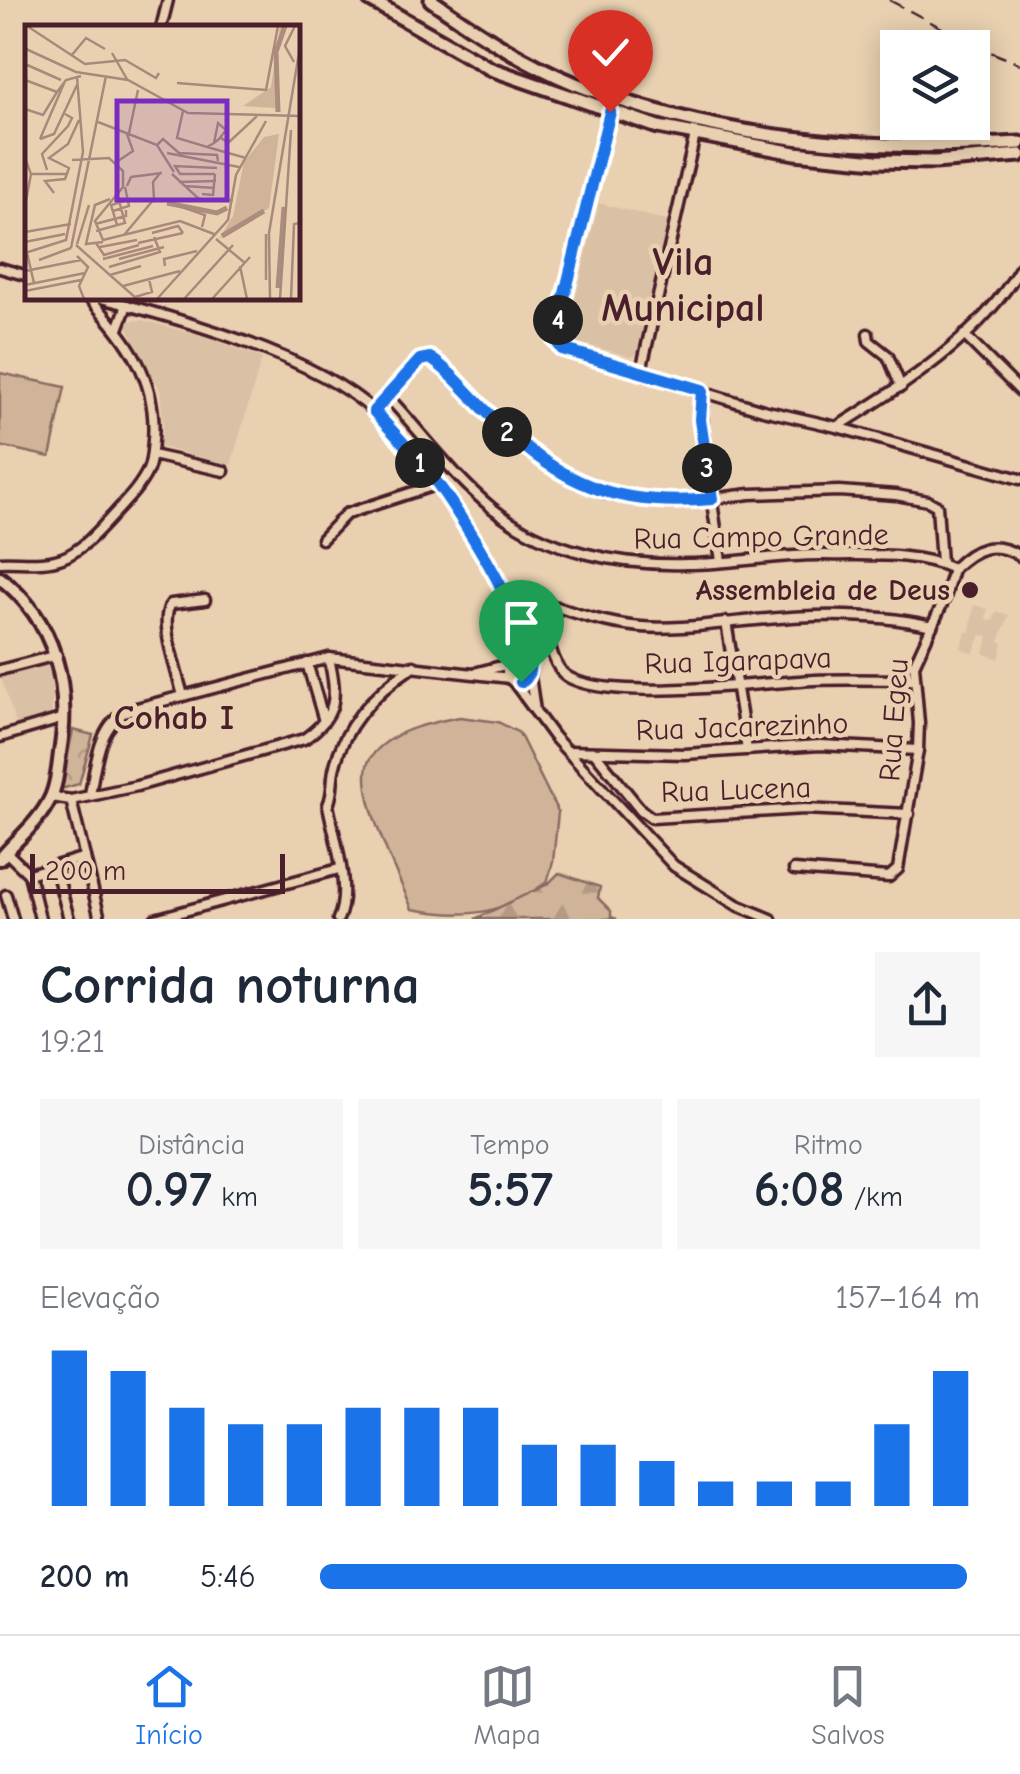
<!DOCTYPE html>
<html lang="pt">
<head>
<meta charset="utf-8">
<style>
	body { margin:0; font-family:"Comic Neue",sans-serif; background:#f6f6f7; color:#1f2937; height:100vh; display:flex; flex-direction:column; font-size:38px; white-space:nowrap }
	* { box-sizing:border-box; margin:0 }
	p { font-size:32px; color:#747a83 }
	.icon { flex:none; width:55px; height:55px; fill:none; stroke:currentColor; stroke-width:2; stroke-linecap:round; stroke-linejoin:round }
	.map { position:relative; height:919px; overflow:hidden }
	.panel { display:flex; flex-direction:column; background:#fff; flex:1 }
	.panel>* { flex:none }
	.tools { position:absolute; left:880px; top:30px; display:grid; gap:20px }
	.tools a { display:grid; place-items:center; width:110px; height:110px; border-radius:0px; background:#fff; box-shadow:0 5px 25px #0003; font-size:50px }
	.scale { position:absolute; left:30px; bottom:25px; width:255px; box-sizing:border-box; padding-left:10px; border:5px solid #4a1f2b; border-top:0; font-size:28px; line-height:35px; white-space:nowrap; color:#4a1f2b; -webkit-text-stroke:8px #e8d0b0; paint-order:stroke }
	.pin { position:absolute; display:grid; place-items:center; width:85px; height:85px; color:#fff; margin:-102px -42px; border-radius:50% 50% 50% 0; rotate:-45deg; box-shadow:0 0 10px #0007 }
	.pin .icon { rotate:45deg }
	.km { position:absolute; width:50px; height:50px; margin:-25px; border-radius:50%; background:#222; color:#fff; font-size:28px; line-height:50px; text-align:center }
	.round { display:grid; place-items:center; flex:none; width:105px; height:105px; border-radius:0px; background:#f6f6f7 }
	.summary { display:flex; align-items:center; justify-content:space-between; height:170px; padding:0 40px }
	h1 { font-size:55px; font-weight:800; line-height:75px }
	.stats { display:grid; grid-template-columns:repeat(3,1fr); gap:15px; height:170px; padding:10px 40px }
	.stats div { display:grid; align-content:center; border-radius:0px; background:#f6f6f7; text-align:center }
	.stats b { font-size:50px; font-weight:800 }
	.stats small { font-size:28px; font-weight:400 }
	.stats p { font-size:28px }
	.chart { height:280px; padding:20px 40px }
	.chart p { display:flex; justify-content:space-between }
	.chart svg { width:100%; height:180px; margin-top:10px; stroke:#1a73e8; stroke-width:6 }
	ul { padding:0 40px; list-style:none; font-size:32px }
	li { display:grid; grid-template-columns:160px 120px 1fr; align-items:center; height:75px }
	li i { height:25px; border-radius:12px; background:#1a73e8 }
	.tabs { display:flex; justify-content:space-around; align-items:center; height:140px; border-top:2px solid #e0e1e3; background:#fff; font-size:28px; color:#747a83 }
	.tabs a { display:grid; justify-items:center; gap:5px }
	.tabs .current { color:#1a73e8 }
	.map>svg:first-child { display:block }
	.built { fill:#dac1a5 }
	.grass { fill:#cfb49a; stroke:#8c6a62; stroke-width:2.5 }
	.forest { fill:url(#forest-firs); stroke:#8c6a62; stroke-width:2.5 }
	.park { fill:url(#park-crowns); stroke:#8c6a62; stroke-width:2.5 }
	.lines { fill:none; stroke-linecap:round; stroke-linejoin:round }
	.street-casing { stroke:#4a1f2b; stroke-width:15 }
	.secondary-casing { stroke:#4a1f2b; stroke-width:18 }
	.primary-casing { stroke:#4a1f2b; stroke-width:19 }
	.street { stroke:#e8d0b0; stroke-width:8 }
	.secondary { stroke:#e8d0b0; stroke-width:10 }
	.primary { stroke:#e8d0b0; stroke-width:11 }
	.rail { stroke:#4a1f2b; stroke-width:2.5; stroke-dasharray:15 8; stroke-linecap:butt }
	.route-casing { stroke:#fff; stroke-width:20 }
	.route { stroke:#1a73e8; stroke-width:12 }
	.poi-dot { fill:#4a1f2b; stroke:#e8d0b0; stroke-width:4 }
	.labels { text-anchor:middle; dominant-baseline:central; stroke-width:9; stroke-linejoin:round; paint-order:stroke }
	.street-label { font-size:30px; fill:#4a1f2b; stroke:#e8d0b0 }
	.poi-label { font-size:30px; font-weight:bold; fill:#4a1f2b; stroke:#e8d0b0; text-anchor:end }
	.quarter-label { font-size:35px; font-weight:bold; fill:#4a1f2b; stroke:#e8d0b0 }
	.district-label { font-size:40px; font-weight:bold; fill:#4a1f2b; stroke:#e8d0b0 }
	.inset-river { fill:none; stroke:#ac8c7d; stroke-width:5 }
	.inset-road { fill:none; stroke:#a9897b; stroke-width:2.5 }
	.view { fill:#7b2cbf; fill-opacity:0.15; stroke:#7b2cbf; stroke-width:5 }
	.inset-edge { fill:none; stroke:#4a1f2b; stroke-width:5 }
</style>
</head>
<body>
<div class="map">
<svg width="1020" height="919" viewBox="0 0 1020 919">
	<defs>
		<pattern id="forest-firs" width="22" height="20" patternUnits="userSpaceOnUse" patternTransform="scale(2.5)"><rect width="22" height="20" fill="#cfb49a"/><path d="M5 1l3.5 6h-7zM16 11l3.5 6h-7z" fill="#b39a85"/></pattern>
		<pattern id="park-crowns" width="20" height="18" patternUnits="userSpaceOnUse" patternTransform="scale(2.5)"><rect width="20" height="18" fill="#cfb49a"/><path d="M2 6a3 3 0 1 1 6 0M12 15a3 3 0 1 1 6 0" fill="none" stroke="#b39a85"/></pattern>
	</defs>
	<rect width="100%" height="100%" fill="#e8d0b0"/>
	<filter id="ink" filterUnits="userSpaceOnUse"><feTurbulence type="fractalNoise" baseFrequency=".01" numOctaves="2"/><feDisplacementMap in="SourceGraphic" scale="20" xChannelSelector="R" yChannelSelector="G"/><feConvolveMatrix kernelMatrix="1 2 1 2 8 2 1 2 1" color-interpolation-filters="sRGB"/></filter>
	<g filter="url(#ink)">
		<g class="built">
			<path d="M599,203L671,222L641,350L632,357L573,341L567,333Z"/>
			<path d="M142,320L210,338L262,358L231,465L160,447L163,426L160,390L127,326L128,321Z"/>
			<path d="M974,605L988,609L986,619L993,621L996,612L1009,615L999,641L1003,643L999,659L984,654L988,636L981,635L973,654L961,648L966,632H970Z"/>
			<path d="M46,661L52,676V717L17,727L0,675Z"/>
		</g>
		<g class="grass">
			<path d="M0,373L65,387L50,457L0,446Z"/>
			<path d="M460,717L498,722L519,733L558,812L553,862L547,882C502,915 467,919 412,909C400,878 350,785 371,757C391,730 429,723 460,717Z"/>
		</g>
		<path class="forest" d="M559,873L600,887L598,898L611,911V917L617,919H475L548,884Z"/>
		<path class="park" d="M73,730L93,735L79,784L61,789Z"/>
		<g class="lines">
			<defs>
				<g id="street">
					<path d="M161,28L168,0"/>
					<path d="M611,106L555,332L556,342L562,349L763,410L837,427C904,385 980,338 1020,268"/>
					<path d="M0,268L28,276"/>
					<path d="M101,298C180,319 315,356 375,412C412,447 442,490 470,533C496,572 523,618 530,665"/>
					<path d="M118,329L127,305"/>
					<path d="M868,334L869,341L888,356L901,387"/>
					<path d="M964,335L1020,391"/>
					<path d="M641,371L695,135"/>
					<path d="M702,390L703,444L721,561"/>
					<path d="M388,397C422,433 454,477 492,508C546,552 620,566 687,564C733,564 778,554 824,555C865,556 915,551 953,569"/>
					<path d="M374,411L420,360L430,358L531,454L578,483L607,494L631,499L686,502L750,494L839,491L896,495L928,501L937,506L941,563"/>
					<path d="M837,427L1020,479"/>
					<path d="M152,455L224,471"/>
					<path d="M322,539L346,514L438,484"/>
					<path d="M0,562C19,561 43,565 62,558C82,551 101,528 115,513C127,500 140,487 148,470C152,461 152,450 153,440C158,380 128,339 89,298"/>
					<path d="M953,569C974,548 993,540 1020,556"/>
					<path d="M726,622L747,750"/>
					<path d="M516,659L522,632"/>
					<circle cx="519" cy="671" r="12"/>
					<path d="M307,663L324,721"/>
					<path d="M0,670L57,655"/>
					<path d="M478,672L509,664"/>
					<path d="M530,676L535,711"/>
					<path d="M914,680C881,680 847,679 814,680C768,682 591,705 562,672C549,657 546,625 541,606L545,603C577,614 607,624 641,627C680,630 718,623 756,620C813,614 876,613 932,626"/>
					<path d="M513,681L554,737L674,866L737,905L771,919"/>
					<path d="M183,696C178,674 158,621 171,604L205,600"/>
					<path d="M0,737L64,718"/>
					<path d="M568,751L685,754L820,745L918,750"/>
					<path d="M595,753L641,810L652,818L804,809L909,814"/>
					<path d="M90,794C96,764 98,724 129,710L329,658L510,678"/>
					<path d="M51,797L71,800L100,919"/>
					<path d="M71,800L137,786L304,739C339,715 337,696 329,658"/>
					<path d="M6,852L29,874L85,857"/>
					<path d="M55,866L69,919"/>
					<path d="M794,870L889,877L898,869L918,750L919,723L914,665L945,598L953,569"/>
					<path d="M29,874L40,919"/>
					<path d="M6,895L13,919"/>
					<path d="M155,919L339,869"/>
					<path d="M338,919C352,890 334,837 328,805C334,793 331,779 335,766C345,722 378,690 414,666"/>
				</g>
				<path id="secondary" d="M0,578C56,621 71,686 60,753C58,768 57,785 50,799C39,822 16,840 0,859"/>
				<g id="primary">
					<path d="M370,0L491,69L658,127L795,153L876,161L935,162L1020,155"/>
					<path d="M431,0C477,32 524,63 576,84C720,141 868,152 1020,143"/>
				</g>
			</defs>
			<use href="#street" class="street-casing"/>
			<use href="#secondary" class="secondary-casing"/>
			<use href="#primary" class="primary-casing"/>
			<use href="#street" class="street"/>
			<use href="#secondary" class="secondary"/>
			<use href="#primary" class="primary"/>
			<path class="rail" d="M889,0L978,47L1020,64"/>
		</g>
	</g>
	<g class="lines" filter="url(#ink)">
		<defs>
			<path id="route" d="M521,682C559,665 458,512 440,487C421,460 396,436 374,411L420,360L430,358C452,372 471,397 491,416C559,484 616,508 712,499L700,420L702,390L562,349L554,338L610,112"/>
		</defs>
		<use href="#route" class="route-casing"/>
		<use href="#route" class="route"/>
	</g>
	<circle class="poi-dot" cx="970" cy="590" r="10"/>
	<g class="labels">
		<g class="street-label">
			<text transform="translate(761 537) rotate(-1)">Rua Campo Grande</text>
			<text transform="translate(738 661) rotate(-2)">Rua Igarapava</text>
			<text transform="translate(894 720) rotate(-86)">Rua Egeu</text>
			<text transform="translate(742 727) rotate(-2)">Rua Jacarezinho</text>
			<text transform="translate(736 790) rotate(-2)">Rua Lucena</text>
		</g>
		<g class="poi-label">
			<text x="950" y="590">Assembleia de Deus</text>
		</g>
		<g class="quarter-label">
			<text x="174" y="717">Cohab I</text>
		</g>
		<g class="district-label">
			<text x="683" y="262">Vila<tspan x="683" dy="46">Municipal</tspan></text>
		</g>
	</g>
	<g transform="translate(25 25)">
		<rect width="275" height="275" fill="#e8d0b0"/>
		<path d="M255,1H262L250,34L251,83L218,81L246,62Z" fill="#cfb49a"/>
		<path d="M254,109L244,183L194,214L208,191L219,137L239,112Z" fill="#cfb49a"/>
		<path class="inset-river" d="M253,87L251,27L260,1M142,178L192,188L202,183M197,211L239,186M253,263L259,182"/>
		<path class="inset-road" d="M2,1L60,39L100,35L131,53L134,48M1,24L51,47L103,55L163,88L275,91M87,28L103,56M46,31L61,13L80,24M269,37L260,21L270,1M0,39L36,55M0,55L32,67L41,55L56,51M152,58L241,65L253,1M0,84L18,90L32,67M158,86L152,113L182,122L189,118L194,114L201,105L193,98L189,118M73,97L132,120L149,147M104,108L113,65M195,112L203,118L232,91M15,114L29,109L52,60M15,114L40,56M132,120L138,114L154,128L192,130L193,136M182,122L221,133M142,128L214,142M0,133L6,149L0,181M47,135L84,133L98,146V162L70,196L78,215L155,196L189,209M93,136L108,126L102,109M22,145L17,129L43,101L47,93L40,89M7,149H43M147,149L174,174L208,175M190,149H155L150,141L192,143M154,157L191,156M102,161L106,152L137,148M159,161L190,163M29,168L20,156L40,154L44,143L24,133L43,119L54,95M177,169L188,170L190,149M151,180L180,190L177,202M88,186L104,181L100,162M70,199L101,191V185M92,200L86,180L103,175M71,206L100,198L93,172M0,207L46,199M127,208L153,201L158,208M241,209V255M99,210L129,174L128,157L136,147M191,214L220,238M0,217L40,209M78,217L61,219L70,180L85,174M71,218L79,230L114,220M113,218L158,208M52,219L64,180M51,220L112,274M75,222L112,215M46,223L81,51M0,228L41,215L58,127L52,52M2,228L9,258M52,231L63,242L54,261L59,274M78,234L128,221M94,234L139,222M14,235L46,223M140,241L139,234L172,226M215,241L222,274M84,242L135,227L129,212M0,246L56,235M85,250L116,241M0,260L60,248M98,261L155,246M0,266L56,255M110,272L127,267L124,254M132,274L203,195L211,150L241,96M159,274L208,220M187,274L225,232M245,274L244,208L275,22M255,274L266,105M266,274L269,199L275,198"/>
		<path class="view" d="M92,76H202V175H92Z"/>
		<rect width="275" height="275" class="inset-edge"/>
	</g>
</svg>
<div class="tools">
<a><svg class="icon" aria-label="layers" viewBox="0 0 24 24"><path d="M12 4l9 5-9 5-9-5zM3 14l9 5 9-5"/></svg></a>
</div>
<div class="scale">200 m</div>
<div class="pin" style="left:521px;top:682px;background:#1e9e55"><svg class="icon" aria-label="arrive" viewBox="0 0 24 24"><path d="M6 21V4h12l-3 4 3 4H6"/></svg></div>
<div class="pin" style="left:610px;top:112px;background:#d93025"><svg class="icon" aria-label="check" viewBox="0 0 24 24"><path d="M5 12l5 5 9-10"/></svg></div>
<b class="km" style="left:420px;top:463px">1</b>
<b class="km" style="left:507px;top:432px">2</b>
<b class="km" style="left:707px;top:468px">3</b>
<b class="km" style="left:558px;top:320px">4</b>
</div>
<section class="panel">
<div class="summary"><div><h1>Corrida noturna</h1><p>19:21</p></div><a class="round"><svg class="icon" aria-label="share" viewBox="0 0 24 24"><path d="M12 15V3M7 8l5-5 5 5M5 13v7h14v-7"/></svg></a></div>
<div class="stats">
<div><p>Distância</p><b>0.97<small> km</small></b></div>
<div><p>Tempo</p><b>5:57</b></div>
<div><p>Ritmo</p><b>6:08<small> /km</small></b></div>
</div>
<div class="chart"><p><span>Elevação</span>157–164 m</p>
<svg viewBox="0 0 160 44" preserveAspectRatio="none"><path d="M5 44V6M15 44V11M25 44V20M35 44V24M45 44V24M55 44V20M65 44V20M75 44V20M85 44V29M95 44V29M105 44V33M115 44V38M125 44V38M135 44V38M145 44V24M155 44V11"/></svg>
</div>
<ul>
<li><b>200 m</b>5:46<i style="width:98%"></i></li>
</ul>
</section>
<nav class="tabs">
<a class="current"><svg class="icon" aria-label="home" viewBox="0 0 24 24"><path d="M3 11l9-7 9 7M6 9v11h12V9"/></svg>Início</a>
<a><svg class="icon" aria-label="map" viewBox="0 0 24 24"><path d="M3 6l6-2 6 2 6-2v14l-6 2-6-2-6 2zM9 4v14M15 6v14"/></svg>Mapa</a>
<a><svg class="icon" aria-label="saved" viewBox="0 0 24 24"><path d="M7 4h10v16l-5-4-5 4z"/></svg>Salvos</a>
</nav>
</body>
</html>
